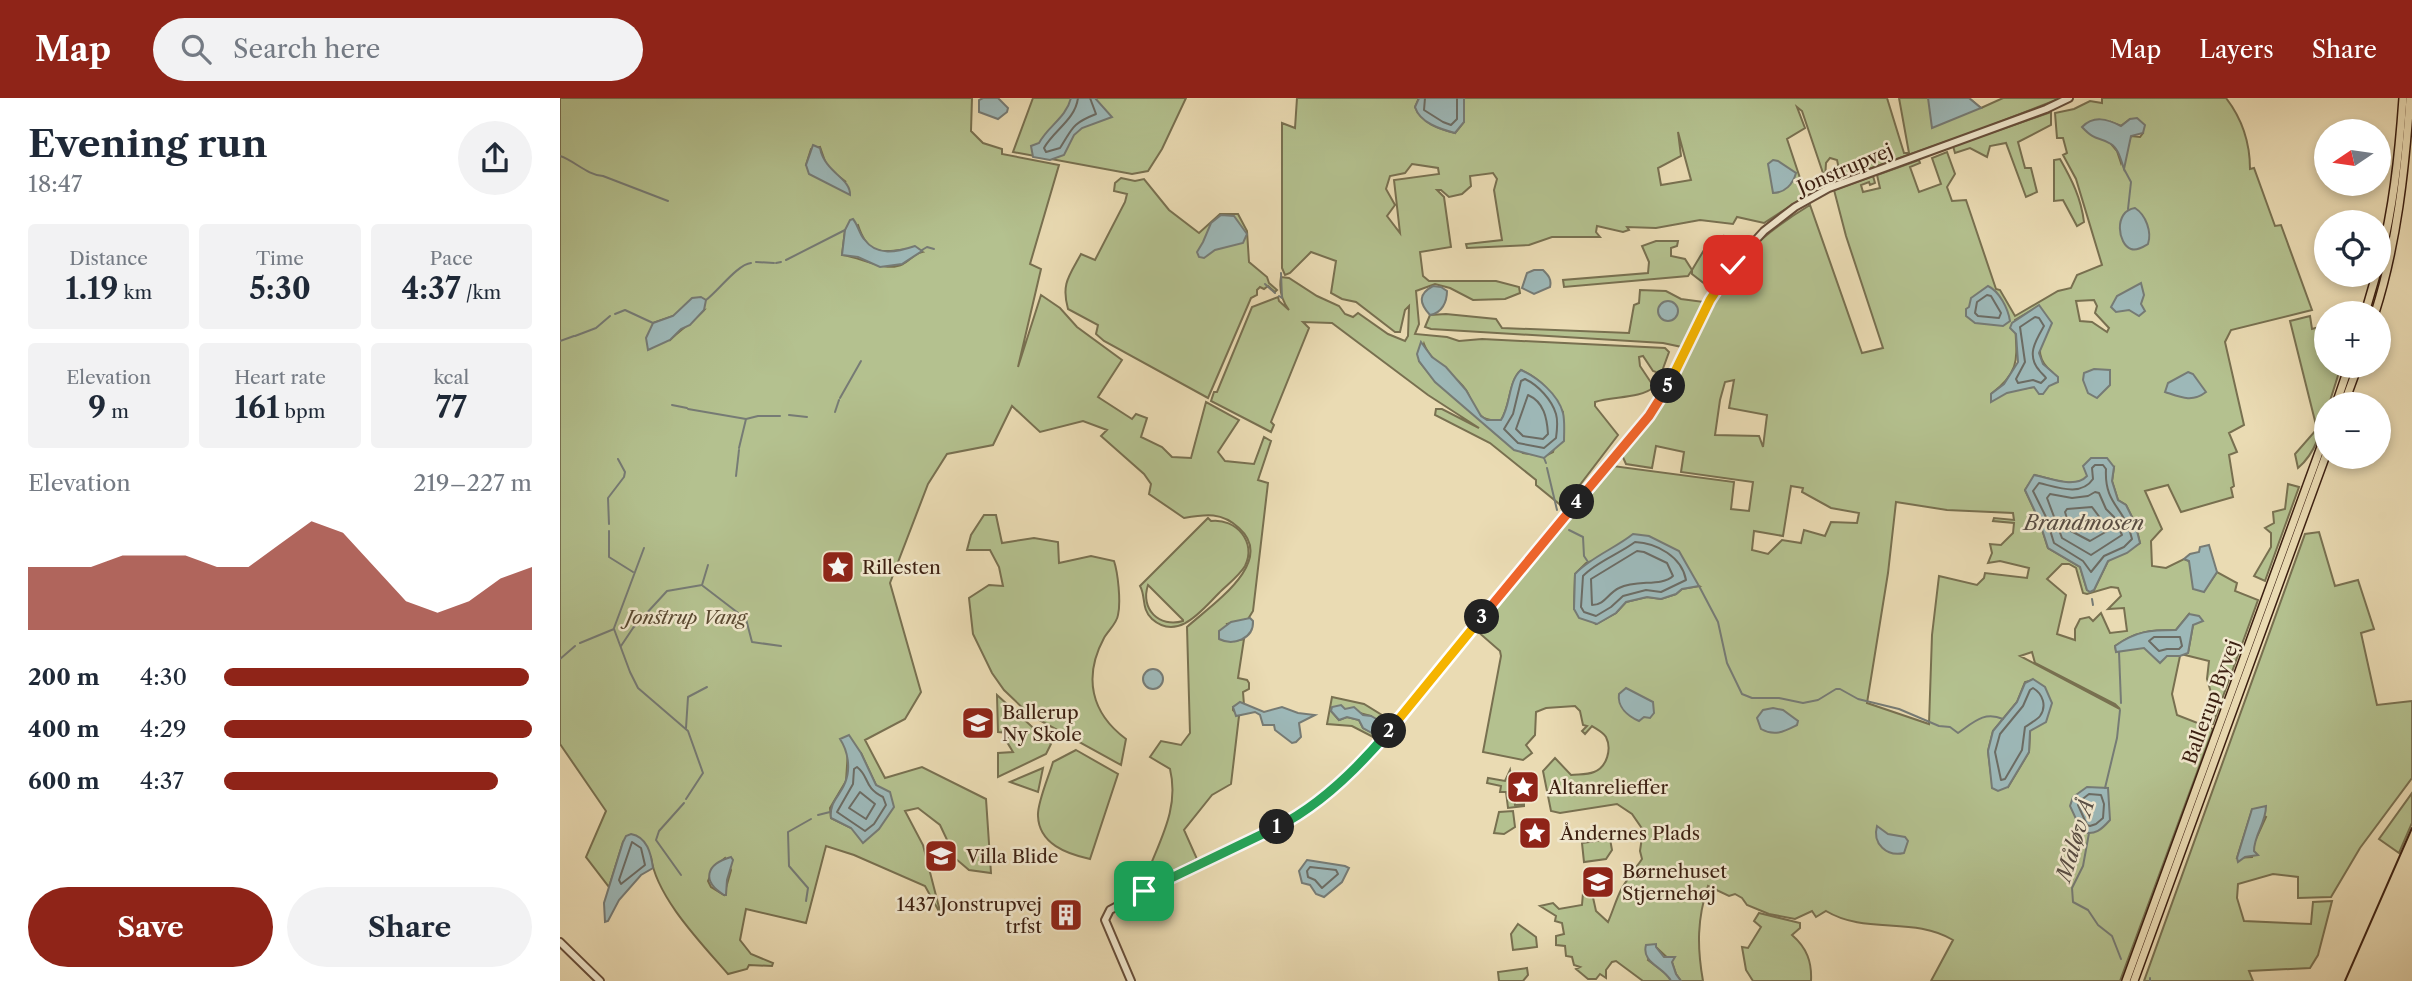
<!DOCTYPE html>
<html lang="en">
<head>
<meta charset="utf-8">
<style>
	body { margin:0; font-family:"Libre Caslon Text",serif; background:#f2f2f3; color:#1f2937; height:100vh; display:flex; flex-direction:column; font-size:26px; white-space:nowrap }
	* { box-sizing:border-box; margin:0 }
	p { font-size:23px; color:#747a83 }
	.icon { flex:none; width:38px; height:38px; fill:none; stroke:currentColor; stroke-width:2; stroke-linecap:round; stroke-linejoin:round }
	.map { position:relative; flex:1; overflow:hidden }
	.sheet { display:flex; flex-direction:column; background:#fff; width:560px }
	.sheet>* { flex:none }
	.needle { width:46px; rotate:257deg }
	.controls { position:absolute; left:1754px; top:21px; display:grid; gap:14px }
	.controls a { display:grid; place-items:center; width:77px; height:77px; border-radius:50%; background:#fff; box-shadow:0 4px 10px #0003; font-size:35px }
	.pin { position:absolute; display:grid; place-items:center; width:60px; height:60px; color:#fff; margin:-30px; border-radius:14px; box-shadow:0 4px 10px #0006 }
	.km { position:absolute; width:35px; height:35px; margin:-18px; border-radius:50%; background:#222; color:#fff; font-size:19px; line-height:35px; text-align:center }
	.round { display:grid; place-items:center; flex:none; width:74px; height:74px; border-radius:37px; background:#f2f2f3 }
	.overview { display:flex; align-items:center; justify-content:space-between; height:119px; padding:0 28px }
	h1 { font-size:38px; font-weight:700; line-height:52px }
	.metrics { display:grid; grid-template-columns:repeat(3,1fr); gap:10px; height:119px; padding:7px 28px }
	.metrics div { display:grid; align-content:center; border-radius:7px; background:#f2f2f3; text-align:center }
	.metrics b { font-size:30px; font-weight:700 }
	.metrics small { font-size:19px; font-weight:400 }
	.metrics p { font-size:19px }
	.chart { height:196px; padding:14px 28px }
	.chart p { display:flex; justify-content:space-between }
	.chart svg { width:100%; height:126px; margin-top:7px; fill:#8f2418; opacity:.7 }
	.cta { display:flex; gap:14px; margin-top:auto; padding:14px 28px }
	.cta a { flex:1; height:80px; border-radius:42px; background:#8f2418; color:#fff; font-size:28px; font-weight:700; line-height:80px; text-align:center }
	.cta a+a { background:#f2f2f3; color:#1f2937 }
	ul { padding:0 28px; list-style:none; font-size:23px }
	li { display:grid; grid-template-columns:112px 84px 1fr; align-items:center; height:52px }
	li i { height:18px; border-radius:9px; background:#8f2418 }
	header { display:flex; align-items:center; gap:42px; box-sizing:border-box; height:98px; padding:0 35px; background:#8f2418; color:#fff }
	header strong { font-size:33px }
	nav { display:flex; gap:38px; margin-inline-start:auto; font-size:24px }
	.search { width:490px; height:63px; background:#f2f2f3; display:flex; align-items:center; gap:18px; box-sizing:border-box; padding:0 24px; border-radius:38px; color:#747a83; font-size:26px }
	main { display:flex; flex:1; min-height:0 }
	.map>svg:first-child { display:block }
	.green { fill:#b4c18f; stroke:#787050; stroke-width:2; fill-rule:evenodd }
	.water { fill:#9db8b8; stroke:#767b75; stroke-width:2 }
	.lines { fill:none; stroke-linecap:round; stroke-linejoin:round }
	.shore { stroke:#6c6c64; stroke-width:2 }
	.stream { stroke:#767b75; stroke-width:2 }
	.minor-casing { stroke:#674e3a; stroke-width:10 }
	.major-casing { stroke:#3b1f11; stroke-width:10 }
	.minor { stroke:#f1e8ce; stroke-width:6 }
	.major { stroke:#eadbb3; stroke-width:7 }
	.tram { stroke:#3b1f11; stroke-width:2 }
	.split-1-casing { stroke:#fff; stroke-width:14 }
	.split-2-casing { stroke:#fff; stroke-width:14 }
	.split-3-casing { stroke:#fff; stroke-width:14 }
	.split-4-casing { stroke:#fff; stroke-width:14 }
	.split-5-casing { stroke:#fff; stroke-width:14 }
	.split-6-casing { stroke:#fff; stroke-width:14 }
	.split-1 { stroke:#22a559; stroke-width:9 }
	.split-2 { stroke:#22a559; stroke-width:9 }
	.split-3 { stroke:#f5b400; stroke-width:9 }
	.split-4 { stroke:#f0652b; stroke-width:9 }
	.split-5 { stroke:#f0652b; stroke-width:9 }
	.split-6 { stroke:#f5b400; stroke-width:9 }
	.labels { text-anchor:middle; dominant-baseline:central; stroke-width:5; stroke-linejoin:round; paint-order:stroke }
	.street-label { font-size:19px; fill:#3b1f11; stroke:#f1e8ce }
	.poi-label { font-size:19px; fill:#3b1f11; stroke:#f1e8ce; text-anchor:start }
	.park-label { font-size:19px; font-style:italic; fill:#594830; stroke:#f1e8ce }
	.water-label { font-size:21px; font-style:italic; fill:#584d43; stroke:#f1e8ce }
</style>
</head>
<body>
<header>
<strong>Map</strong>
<div class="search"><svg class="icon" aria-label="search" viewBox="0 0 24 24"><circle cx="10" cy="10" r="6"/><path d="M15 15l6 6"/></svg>Search here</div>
<nav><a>Map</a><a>Layers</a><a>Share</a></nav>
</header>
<main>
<section class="sheet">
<div class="overview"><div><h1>Evening run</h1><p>18:47</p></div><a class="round"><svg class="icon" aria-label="share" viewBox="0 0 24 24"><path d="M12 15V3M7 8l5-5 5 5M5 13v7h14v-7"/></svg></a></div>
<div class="metrics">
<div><p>Distance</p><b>1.19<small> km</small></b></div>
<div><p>Time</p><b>5:30</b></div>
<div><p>Pace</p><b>4:37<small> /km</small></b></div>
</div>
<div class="metrics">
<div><p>Elevation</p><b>9<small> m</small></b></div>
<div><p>Heart rate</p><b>161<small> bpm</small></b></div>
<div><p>kcal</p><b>77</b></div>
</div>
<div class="chart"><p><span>Elevation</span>219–227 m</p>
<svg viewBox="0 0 160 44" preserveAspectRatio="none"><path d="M0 44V22L10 22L20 22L30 18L40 18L50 18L60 22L70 22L80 14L90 6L100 10L110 22L120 34L130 38L140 34L150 26L160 22V44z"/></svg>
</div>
<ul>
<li><b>200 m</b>4:30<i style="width:99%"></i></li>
<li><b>400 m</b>4:29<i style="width:100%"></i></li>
<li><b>600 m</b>4:37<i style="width:89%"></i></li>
</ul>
<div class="cta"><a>Save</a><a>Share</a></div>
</section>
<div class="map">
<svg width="1852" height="883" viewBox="0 0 1852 883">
	<rect width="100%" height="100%" fill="#eadbb3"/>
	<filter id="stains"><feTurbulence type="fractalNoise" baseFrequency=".00286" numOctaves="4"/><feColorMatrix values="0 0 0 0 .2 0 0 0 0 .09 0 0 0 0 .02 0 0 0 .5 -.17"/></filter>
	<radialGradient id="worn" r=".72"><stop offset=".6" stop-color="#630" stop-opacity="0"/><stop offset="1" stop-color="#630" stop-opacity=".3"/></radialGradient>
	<g class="green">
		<path d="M0,0H412L411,33L423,45L442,51V56L499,67L470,166L481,171L458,269L481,197L500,210L517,229L562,262L538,299L572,321L576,316L587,320L581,339L602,349L612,359L631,360L646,304L679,322L658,354L665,363L694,366L704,339L711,343L698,382L708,385L693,513L688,521L667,526L675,543L684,541L678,580L687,582L689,585V591L683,594L684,607L673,609V612L679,618L671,686L652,697L624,732L637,761L602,778L589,771C602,738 619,708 610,671L590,659L601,643L621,647L630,635L627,529C651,507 717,464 679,430C662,414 646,416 624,420L589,396L591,386L584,376L541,338L547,332L523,323L480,334L452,308L433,347L387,356L368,386L330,485L361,594L345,621L305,642L325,680L362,669L426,701L431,775L409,772L396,761L380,727L358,710L345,713L363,747L381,817L365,788L294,757L266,748L246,825L186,811L180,842L191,856L213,865L212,868L189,867L187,871L168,876C142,846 96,799 91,759L63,744L49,789L26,759L46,713L0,646ZM260,49L267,69L286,84L246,67L251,51ZM298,127C312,171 336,144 362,154C354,156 350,162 343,166C326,175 301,159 282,157L285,132ZM144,212C133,224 121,231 110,242L93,225L113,218ZM288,653L301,655L316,687L291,730L271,720L270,710L286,683ZM165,760L171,772L164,797L151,789L148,783L154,769Z"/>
		<path d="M473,0H626L602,51L588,73L572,76L453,54Z"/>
		<path d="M737,0H859L855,9C861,25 880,31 895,35L904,24V0H1327L1344,55H1349L1339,0H1409L1421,10L1443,0H1501L1419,32L1269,85L1270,77L1279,71L1277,62L1270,60L1266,65L1265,81L1242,13L1237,9L1245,30L1227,41L1246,98L1204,125L1177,119L1173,126L1140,122L1096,130L1067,129L1069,132L1063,134L1037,128L1036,134L1040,139H992L969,147L907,150L906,146L942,142L934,92L937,81L933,75L910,78L911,88L902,96L889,99L881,92H877L884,99L891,149L860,154L863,178L869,183H936L959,189L960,195L945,201L913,202L890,190L875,186L856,193L859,226L855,236L887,239L899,243L922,241L1105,250L1109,254L1101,276L1093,273L1083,258L1079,259L1080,268L1094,289C1080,301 1053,298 1035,304V308L1058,337L1003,409L976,387V382L930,345L875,317L876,311H882L919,330L868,297L772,225L743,224L749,230L711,324L714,327L711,334L651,303L654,294H657L692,209L718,199L719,203L729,212C722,203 719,191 721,179L729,180L757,198L779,208L785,216L793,219L798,215L828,236L845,243L848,238L849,208L845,212L840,234H835L796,204L782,201L771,195L776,163L751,154L730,175L725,177L722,170V25L735,30ZM1118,34L1131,82L1101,87L1098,70L1121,58ZM852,66L878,70L879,76L834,82L840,135L827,118L835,107L826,91L830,78L845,75ZM864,246C871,265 894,275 906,292C911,300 913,310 920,317C926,323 934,323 941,322C951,307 948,284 961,272C984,283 989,293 1003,314L993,354L985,358L963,355L942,341L875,283L859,263Z"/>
		<path d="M1542,0H1666C1683,22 1690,44 1690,71L1694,70L1715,128L1721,127L1752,212L1671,232L1665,244L1684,327L1669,335L1677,354L1669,357L1674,388L1671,390L1673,399L1621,414L1608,387L1585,393L1602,431L1591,443L1592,468L1606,470L1624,461L1629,463L1644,493L1657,474L1677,485L1675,493L1698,502L1653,626L1650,625L1652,598L1647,581L1649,563L1625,557L1628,555L1633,527L1629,516L1616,532C1590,532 1576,533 1555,548L1556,553L1584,549L1607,558H1620L1612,596L1617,617L1653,631L1560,883H1371L1393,842C1353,818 1306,837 1266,813L1256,819L1252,813L1235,821L1209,816L1187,807L1182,800L1175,796L1169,798L1148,788C1137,821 1137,849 1143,883H1121L1116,876L1112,864L1096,849L1088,862L1108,877L1111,883H1083L1056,863L1052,864L1046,872V880L1040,876L1036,881H1028L1016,871L1020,869L1014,867L1012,859L1006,858L1005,848L996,847V838L1004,836L1002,825L995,823L996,818L980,808L993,805L999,811L1022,807L1023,795H1032L1036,813L1048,824C1053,813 1056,801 1062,790C1068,780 1075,771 1082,761L1080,753L1083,732L1072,716L1057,706L1000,715L991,713L983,673L995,660L1011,677C1018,676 1027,677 1034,674C1047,669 1052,651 1046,639C1043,634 1036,631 1032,628L1025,636L1022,633L1027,628L1023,627L1020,613L1015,608L986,610L976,614L975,637L966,647L972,655L963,662L923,654L941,558L940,553L917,533L1053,368L1174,384L1171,411L1189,413L1193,384L1121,374L1124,354L1096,348L1092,370L1066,366L1061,355C1078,335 1097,315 1110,292C1127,264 1136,232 1151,203C1172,162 1210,131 1250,107L1302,255L1323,250L1286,138L1274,92L1313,78L1315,85L1310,87L1309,84L1301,87L1303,94L1320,90L1317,77L1359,62L1360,65L1350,69L1359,94L1381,86L1372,60L1387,54L1395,76L1387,89L1392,103L1406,102L1436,191L1440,192L1455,218L1498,193L1511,190L1517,177L1542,167L1516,81L1503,57L1507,55L1503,40H1497L1495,15L1514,11L1530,3L1542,5ZM1570,21L1583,35L1580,39L1571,38L1561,65L1557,53L1551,46V24L1561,28ZM1534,202L1537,208L1535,215L1549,230L1547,234L1532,224L1520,223L1516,203ZM1479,208C1494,234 1465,252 1492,274L1477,291L1474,289L1431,296C1463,272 1456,258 1455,222ZM1174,282L1169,310L1207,317L1203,349L1199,338L1155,337L1160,302L1165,284ZM1554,369L1552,383L1558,402L1566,407L1575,425L1580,445L1548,463L1534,492H1527L1520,469L1488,450L1479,422L1465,392L1475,377C1488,380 1508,388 1521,383C1532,379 1542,373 1554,369ZM1231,388L1243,390L1242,394L1271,410L1299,415L1297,425L1271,424L1265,438L1244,432L1241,445L1222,442L1208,456L1192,452L1194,433L1223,438ZM1336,404L1387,412L1453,415L1454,422L1434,420L1433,423L1454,425L1453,435L1441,447L1430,446L1432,455L1428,465L1440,463L1469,470L1467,480L1425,475L1424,480L1417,487L1379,478L1372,537L1369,626L1307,605L1328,475ZM1058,453L1139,488L1122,491L1116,496L1101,501L1087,499L1066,504L1056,515L1036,526L1014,511L1015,476L1026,465ZM1502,466H1509L1516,470L1523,495L1527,496L1551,489L1558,490L1561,498L1548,511L1564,510L1567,533L1550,535L1541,515L1533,523L1529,519L1520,521L1515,531V542L1497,536L1506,497L1487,481ZM1472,554L1475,565L1555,606L1560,611L1460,558ZM1473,582L1469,654L1448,689L1431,677L1428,653L1433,633L1457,604L1465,584Z"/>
		<path d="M1491,14V27L1458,44L1465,70H1471L1477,94L1466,99L1446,45L1430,48L1427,59L1410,50L1395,55L1393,48Z"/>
		<path d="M1500,61C1512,82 1521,100 1524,124L1517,128L1503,102L1494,103V62Z"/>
		<path d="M561,80L575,83L584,81L609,112L639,135L660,116H678L687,133L689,164L707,179L709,185L717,192L715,194L708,188L704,191L700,189L697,192V197L691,200L648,300L544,243L536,236L538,227L508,211C501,186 509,178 521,156L535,162L565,104L567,96L554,93L555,85Z"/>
		<path d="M1164,138L1178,149L1150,190L1132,176V172L1144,152L1150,155Z"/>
		<path d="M1096,143H1118L1117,148L1111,150V158L1125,161L1132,172L1128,178L1004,189L1003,182L1088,175L1089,164L1082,148Z"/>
		<path d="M1080,192L1106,193L1121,201L1144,204L1122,249L1103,245L871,231L865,229L870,217L886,216L936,221L942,230L1069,235L1074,207L1079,205Z"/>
		<path d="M1750,218L1752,231L1766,227V268H1781L1769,306H1766C1766,327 1754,357 1738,370L1735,356L1757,331L1730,223Z"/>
		<path d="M1728,386L1739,389L1705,483L1694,478L1711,449V435L1705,430L1714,425L1713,414L1725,411Z"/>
		<path d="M424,417H436L442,445L474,440L498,444L499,465L531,458L554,463C558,475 561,504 558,517C557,525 548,533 544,540C523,579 531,615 566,641L561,667L470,617L444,592L432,575L413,536L409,500L429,487L443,488L439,469L430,452H407L411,437Z"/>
		<path d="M648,420L651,423C676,420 697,444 685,468C679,478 667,487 659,495C642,512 618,544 592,521C581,511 586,498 580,488ZM588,487L623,522V523C599,530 580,511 588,487Z"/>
		<path d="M1759,434L1775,488L1798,482L1814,531L1801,535L1817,607L1852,603V680L1800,750L1771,799L1738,800V779L1713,776L1678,786L1677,800L1684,823L1751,826L1753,804L1772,803L1758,857L1750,870L1689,873L1693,883H1584L1745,436ZM1692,712L1706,719L1694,745L1692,759L1677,760Z"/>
		<path d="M437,597L491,646L486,656L438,679V655L453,654L447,644L449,635L438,634Z"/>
		<path d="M772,599L804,606L830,622L815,640L792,628L767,626ZM785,611L811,618L813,635L803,630L799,622L787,619L779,622L771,613Z"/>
		<path d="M516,652L558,676L530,761C507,756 479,746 478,718C477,705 489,678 493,664Z"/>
		<path d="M483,670L478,694L450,684Z"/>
		<path d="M950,672L955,707L964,706V708L948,710L946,694H940L941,688L927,685L928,680L945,683Z"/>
		<path d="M1852,695V725L1839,755L1819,741Z"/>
		<path d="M953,713L955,729L944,736L934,735L939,714Z"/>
		<path d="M1050,741L1052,752L1046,761L1024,764L1022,745Z"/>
		<path d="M1199,815L1240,825V830L1232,837C1247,850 1252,864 1251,883H1193L1186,872L1182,849L1188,850L1201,829L1194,823Z"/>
		<path d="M958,826L976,839L977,849L953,852L951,836Z"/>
		<path d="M967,870L968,877L963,883H939L938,874Z"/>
	</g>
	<g class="water">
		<path d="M423,0H438L448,10L447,14L438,21L419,14V2Z"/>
		<path d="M511,0H535L552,19L522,30L514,37L504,57L490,62L473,59L471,48L479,45C488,28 506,20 511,0Z"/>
		<path d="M859,0H904V24L895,35C880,31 860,25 855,9Z"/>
		<path d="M1368,0H1409L1421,10L1372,30Z"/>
		<path d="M1577,20L1585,27L1583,35L1571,38L1564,71C1561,63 1559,51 1551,46C1538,38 1536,44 1522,29C1534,17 1547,21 1561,28L1570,21Z"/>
		<path d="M253,47L260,50C265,75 291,80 290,97L249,76L246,67Z"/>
		<path d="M1213,62L1218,63L1236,75C1233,86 1225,95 1213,95L1208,66Z"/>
		<path d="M1575,110C1586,117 1592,134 1588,146C1583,149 1577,153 1571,151C1558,147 1553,113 1575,110Z"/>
		<path d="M661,117L674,118L687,136L683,145L655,152L644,160L639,159L637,154L643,144L651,125Z"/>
		<path d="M293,121C298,127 299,135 304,141C317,159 337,154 355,148L362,153L342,166L320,169L298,159L282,157L285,132L290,122Z"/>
		<path d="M974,172H983C988,177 992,181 990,189L974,196L962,190L967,175Z"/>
		<path d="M1581,185L1584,197L1581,206L1585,213L1579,218L1569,212L1556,214L1551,209L1557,198Z"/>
		<path d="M873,188L881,189L887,193C887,204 882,215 870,217C859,205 858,196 873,188Z"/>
		<path d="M1428,188C1439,193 1448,210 1450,223L1443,228L1415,225L1406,218V211L1409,209L1411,200Z"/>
		<path d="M141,199L146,202L144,212L130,227L121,231L110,242L88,252L86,240L93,225L113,218L132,200Z"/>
		<circle cx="1108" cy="213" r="10"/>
		<path d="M1479,207L1492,225L1479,255L1483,266L1498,279V284L1489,288L1483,296H1479L1474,289L1447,295L1431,304V296L1444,286L1458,264L1456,236L1450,230L1452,225Z"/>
		<path d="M861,244L872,259L886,269L906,292L921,318L927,322H941C951,307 948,283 961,272C978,280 998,296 1003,315C1005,323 1004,335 1004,343L984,360L954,352L875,284L859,263L857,256Z"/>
		<path d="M1534,271L1550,272V287L1537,300L1528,295L1523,282L1524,275Z"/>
		<path d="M1628,274L1633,276L1646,294C1632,305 1620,299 1605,294L1608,285Z"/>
		<path d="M1531,360H1547L1554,369L1552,383L1558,402L1566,407L1575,425L1580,445L1567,455L1548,463L1534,492L1530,494L1527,492L1520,469L1488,450L1479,422L1465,392L1474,377C1490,380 1515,391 1527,378L1523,368Z"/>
		<path d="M1073,436L1089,438L1119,453L1139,488L1122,491L1116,496L1101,501L1087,499L1066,504L1056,515L1037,526L1019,520L1014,511L1015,476C1031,459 1054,451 1073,436Z"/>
		<path d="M1649,447L1657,474L1644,494L1633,491L1629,463L1624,461L1630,456L1639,454L1640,449Z"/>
		<path d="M1629,516L1639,518L1643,523L1633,527L1628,555L1620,558H1607L1600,565L1584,550L1556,554L1555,548C1576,533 1590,532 1616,532Z"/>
		<path d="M690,520L693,523C694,541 673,548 659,541V533L671,524Z"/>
		<circle cx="593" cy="581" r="10"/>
		<path d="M1473,581L1485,589L1492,605L1486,624L1470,633L1469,654L1448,689L1438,693L1432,690L1428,653L1433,633L1457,604L1465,585Z"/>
		<path d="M1066,590L1093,604L1094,615L1090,620L1084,619L1079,623C1068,618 1057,609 1059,596Z"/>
		<path d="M680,604L704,614L722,609L738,615L755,617L739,625L741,639L736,644L732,645L715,632L714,627H703L700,617L695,614L676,618L673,609Z"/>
		<path d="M781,607L785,611L794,609L803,617L811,618L820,623L819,629L812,635L803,630L799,622L787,619L779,622L771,613L772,609Z"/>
		<path d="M1213,610L1223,612L1238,623L1237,627C1225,633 1215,639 1201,631L1197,620L1203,612Z"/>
		<path d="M289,637L301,655L316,687L330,694L334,709L319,731L303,745L291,730L271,720C269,704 280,698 285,685C291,671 288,653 280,641Z"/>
		<path d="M1527,689L1548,690L1550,722C1542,731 1535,738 1522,734L1510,708L1513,699Z"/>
		<path d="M1706,708C1706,725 1694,737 1694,753L1698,757L1685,759L1678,764L1677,760L1692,711Z"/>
		<path d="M1317,728L1328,736L1345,739L1348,743L1344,755C1327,759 1312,746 1317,728Z"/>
		<path d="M71,736C87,739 91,755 93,770L81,777L59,802L48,823L45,824L44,805L63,744L66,738Z"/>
		<path d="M171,759L173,762L167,782L166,797H164C141,783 146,766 171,759Z"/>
		<path d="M747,762L785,768L789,770L782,784L764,799L756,796L750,787L742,785L739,773Z"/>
		<path d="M1096,846V849L1104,859H1115L1112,864L1116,876L1121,883H1111C1104,869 1081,865 1086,847Z"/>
	</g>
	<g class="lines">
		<g class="shore">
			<path d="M518,0C515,22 494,32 484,50L486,54L500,50C513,30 511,26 536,16L530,0"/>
			<path d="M865,0L864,12L883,24L891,27L897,21V0"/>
			<path d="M1427,197L1431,198L1441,215L1439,220L1418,218L1415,215L1417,204Z"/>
			<path d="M1475,219L1479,220L1484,228C1476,242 1466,257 1479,272C1481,275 1484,277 1486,280L1481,285L1473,282L1458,285L1456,281L1465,264L1460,229Z"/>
			<path d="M965,281C978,287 992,302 996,316C998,323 997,333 996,340L984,350L958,345L944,331L953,316L961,283Z"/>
			<path d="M968,297C984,304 987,320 988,336L983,341L963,338L956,331Z"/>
			<path d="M1535,367H1543L1546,371C1544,407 1565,409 1572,441L1564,449L1544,458L1531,474L1523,463L1494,445L1486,419L1473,393L1479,385C1497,389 1521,399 1533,381L1532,370Z"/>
			<path d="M1535,394L1539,395L1546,411L1554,419L1562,437L1531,457L1502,440L1487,400L1490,396L1512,400L1528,398Z"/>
			<path d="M1532,409L1549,432L1530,443L1511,433L1505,414L1507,411Z"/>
			<path d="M1075,444C1097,445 1122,459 1126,482L1101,494L1086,492L1063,498L1051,509L1036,518L1024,514L1021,509L1023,478C1036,464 1059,456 1075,444Z"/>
			<path d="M1077,453L1084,454L1107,465L1113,478C1101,489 1077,481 1059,490C1048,495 1045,507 1032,507L1031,481Z"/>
			<path d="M1620,539L1622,548L1619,551H1607L1599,553L1589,543L1594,539Z"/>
			<path d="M1473,590C1483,596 1487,608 1480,618C1477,622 1469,626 1465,629L1462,652L1445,681L1441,682L1435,654L1440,636L1463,608L1470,592Z"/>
			<path d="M297,669C310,679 303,689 323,699L326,707L314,726L305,733L277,714L293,686L294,671Z"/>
			<path d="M300,694L315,706L306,721L289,710Z"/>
			<path d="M1529,696L1541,697L1544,706L1543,720L1536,726L1530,728L1527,727L1518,707L1520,703Z"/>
			<path d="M72,744L81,750L85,767L61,786L59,782Z"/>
			<path d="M750,769L776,772L778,776L762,790L755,782L748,779L747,773Z"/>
		</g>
		<g class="stream">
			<path d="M0,58C15,63 27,77 43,78L108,103"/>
			<path d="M1564,71L1571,84L1568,111"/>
			<path d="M362,152L367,149L374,151"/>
			<path d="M226,162L285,132"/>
			<path d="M196,164L214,165"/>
			<path d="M216,165L221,164"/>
			<path d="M705,186L715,195"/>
			<path d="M719,198L722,200L721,175"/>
			<path d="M146,202C158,193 178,166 191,165"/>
			<path d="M55,216L65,212L93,225"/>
			<path d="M15,238L36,230L50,218"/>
			<path d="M0,243L14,238"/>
			<path d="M280,300L301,263"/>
			<path d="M112,307L127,310"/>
			<path d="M128,311L186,321"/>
			<path d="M275,314L279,302"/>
			<path d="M229,317L247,319"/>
			<path d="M179,350L186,321L198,318H220"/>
			<path d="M984,360L986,365"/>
			<path d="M987,370L997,412"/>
			<path d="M176,378L179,352"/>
			<path d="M49,426L48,400L64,379L65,374L58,361"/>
			<path d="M1009,432L1023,439L1024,458L1028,464"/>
			<path d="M49,433V459L73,474"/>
			<path d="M143,488L186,521L192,544L221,548"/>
			<path d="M1139,488L1158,524L1167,565L1182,596L1192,600H1219L1243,605L1258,602L1276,591H1280L1298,601L1339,611L1379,628L1390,629L1398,635C1414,624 1424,613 1443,621"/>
			<path d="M1532,501L1533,507"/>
			<path d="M54,530L84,450"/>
			<path d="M20,545L54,531L70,574L78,590L128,633L143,675L126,701"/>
			<path d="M61,548L73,530L107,493L142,487L148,467"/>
			<path d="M1559,554L1561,605"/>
			<path d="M0,561L15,548"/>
			<path d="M126,630L128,599L147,589"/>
			<path d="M1545,690L1557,640L1560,612"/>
			<path d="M258,717L270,714"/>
			<path d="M1529,735L1523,768L1512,790L1513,804L1528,812L1538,827L1552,838L1561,861"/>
			<path d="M121,777L96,742L99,733L124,705"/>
			<path d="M246,803L248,790L229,768L228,734L251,721"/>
			<path d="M1590,883V880"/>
		</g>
		<defs>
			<g id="minor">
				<path d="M0,844L40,883"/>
				<path d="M571,883L545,822L550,812L619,775L723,726L780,686L811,654L956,476L1089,318L1110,284L1161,184L1173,167L1204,133L1235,109L1269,90L1486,11L1509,0"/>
			</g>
			<g id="major">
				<path d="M1818,169C1833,114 1839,57 1843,0"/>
				<path d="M1805,215L1816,177"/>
				<path d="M1815,215C1837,146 1845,72 1850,0"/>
				<path d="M1776,306L1789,268"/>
				<path d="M1784,306L1798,268"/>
				<path d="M1566,883L1766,335"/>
				<path d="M1574,883L1766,357"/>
			</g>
		</defs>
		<use href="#minor" class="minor-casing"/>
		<use href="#major" class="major-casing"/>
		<use href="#minor" class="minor"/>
		<use href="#major" class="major"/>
		<path class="tram" d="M1785,883L1852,730"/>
	</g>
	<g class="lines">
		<defs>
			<path id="split-1" d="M584,793L717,729"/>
			<path id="split-2" d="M717,729C761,707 798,670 829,633"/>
			<path id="split-3" d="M829,633L922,519"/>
			<path id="split-4" d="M922,519L1017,404"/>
			<path id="split-5" d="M1017,404L1089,318L1108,288"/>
			<path id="split-6" d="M1108,288L1150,202L1173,167"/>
		</defs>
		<use href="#split-1" class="split-1-casing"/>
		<use href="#split-2" class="split-2-casing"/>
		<use href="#split-3" class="split-3-casing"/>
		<use href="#split-4" class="split-4-casing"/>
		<use href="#split-5" class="split-5-casing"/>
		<use href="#split-6" class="split-6-casing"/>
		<use href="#split-1" class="split-1"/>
		<use href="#split-2" class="split-2"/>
		<use href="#split-3" class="split-3"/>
		<use href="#split-4" class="split-4"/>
		<use href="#split-5" class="split-5"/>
		<use href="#split-6" class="split-6"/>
	</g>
	<defs>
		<symbol id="sight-square" viewBox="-11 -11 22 22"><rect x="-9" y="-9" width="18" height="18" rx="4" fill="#8f2418" stroke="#f1e8ce"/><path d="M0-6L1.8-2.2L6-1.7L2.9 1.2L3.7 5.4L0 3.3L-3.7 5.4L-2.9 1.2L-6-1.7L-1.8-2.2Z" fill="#fff"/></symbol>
		<symbol id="school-square" viewBox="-11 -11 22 22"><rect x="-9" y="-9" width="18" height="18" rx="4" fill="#8f2418" stroke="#f1e8ce"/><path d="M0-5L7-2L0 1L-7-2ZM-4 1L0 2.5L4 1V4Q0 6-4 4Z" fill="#fff"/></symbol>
		<symbol id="building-square" viewBox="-11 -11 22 22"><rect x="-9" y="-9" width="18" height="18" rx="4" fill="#8f2418" stroke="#f1e8ce"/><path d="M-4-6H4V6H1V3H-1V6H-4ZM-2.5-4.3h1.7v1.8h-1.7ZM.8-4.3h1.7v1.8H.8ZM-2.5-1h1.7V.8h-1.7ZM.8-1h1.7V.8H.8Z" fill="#fff"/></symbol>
	</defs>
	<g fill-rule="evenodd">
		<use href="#sight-square" x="259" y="450" width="38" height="38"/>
		<use href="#school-square" x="399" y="606" width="38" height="38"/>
		<use href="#sight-square" x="944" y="670" width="38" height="38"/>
		<use href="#sight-square" x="956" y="716" width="38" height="38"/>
		<use href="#school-square" x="362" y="739" width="38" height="38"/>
		<use href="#school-square" x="1019" y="765" width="38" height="38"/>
		<use href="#building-square" x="487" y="798" width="38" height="38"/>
	</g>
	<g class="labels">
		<g class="street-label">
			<text transform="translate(1285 71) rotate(-23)">Jonstrupvej</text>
			<text transform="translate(1651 604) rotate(-70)">Ballerup Byvej</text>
		</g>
		<g class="poi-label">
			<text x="302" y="469">Rillesten</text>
			<text x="442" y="614">Ballerup<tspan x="442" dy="22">Ny Skole</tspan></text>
			<text x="988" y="689">Altanrelieffer</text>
			<text x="1000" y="735">Åndernes Plads</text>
			<text x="406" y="758">Villa Blide</text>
			<text x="1062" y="773">Børnehuset<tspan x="1062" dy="22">Stjernehøj</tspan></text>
			<text x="482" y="806" text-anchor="end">1437 Jonstrupvej<tspan x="482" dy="22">trfst</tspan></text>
		</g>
		<g class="park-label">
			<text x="126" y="519">Jonstrup Vang</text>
		</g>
		<g class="water-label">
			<text x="1524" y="424">Brandmosen</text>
			<text transform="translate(1515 742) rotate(-73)">Måløv Å</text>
		</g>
	</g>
	<rect width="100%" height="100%" filter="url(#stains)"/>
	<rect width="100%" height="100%" fill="url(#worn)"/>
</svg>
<div class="controls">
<a><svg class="needle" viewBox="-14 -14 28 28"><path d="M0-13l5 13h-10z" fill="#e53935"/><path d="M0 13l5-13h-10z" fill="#747a83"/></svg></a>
<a><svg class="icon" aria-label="locate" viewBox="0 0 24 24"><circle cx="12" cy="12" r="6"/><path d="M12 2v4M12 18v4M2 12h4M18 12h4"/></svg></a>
<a>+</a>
<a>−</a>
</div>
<div class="pin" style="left:584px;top:793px;background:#1e9e55"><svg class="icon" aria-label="arrive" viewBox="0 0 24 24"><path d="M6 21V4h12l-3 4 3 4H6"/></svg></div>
<div class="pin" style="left:1173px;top:167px;background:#d93025"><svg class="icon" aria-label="check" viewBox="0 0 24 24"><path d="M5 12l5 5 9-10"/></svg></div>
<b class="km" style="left:717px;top:729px">1</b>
<b class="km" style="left:829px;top:633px">2</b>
<b class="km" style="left:922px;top:519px">3</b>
<b class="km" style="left:1017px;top:404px">4</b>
<b class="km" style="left:1108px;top:288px">5</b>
</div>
</main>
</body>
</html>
